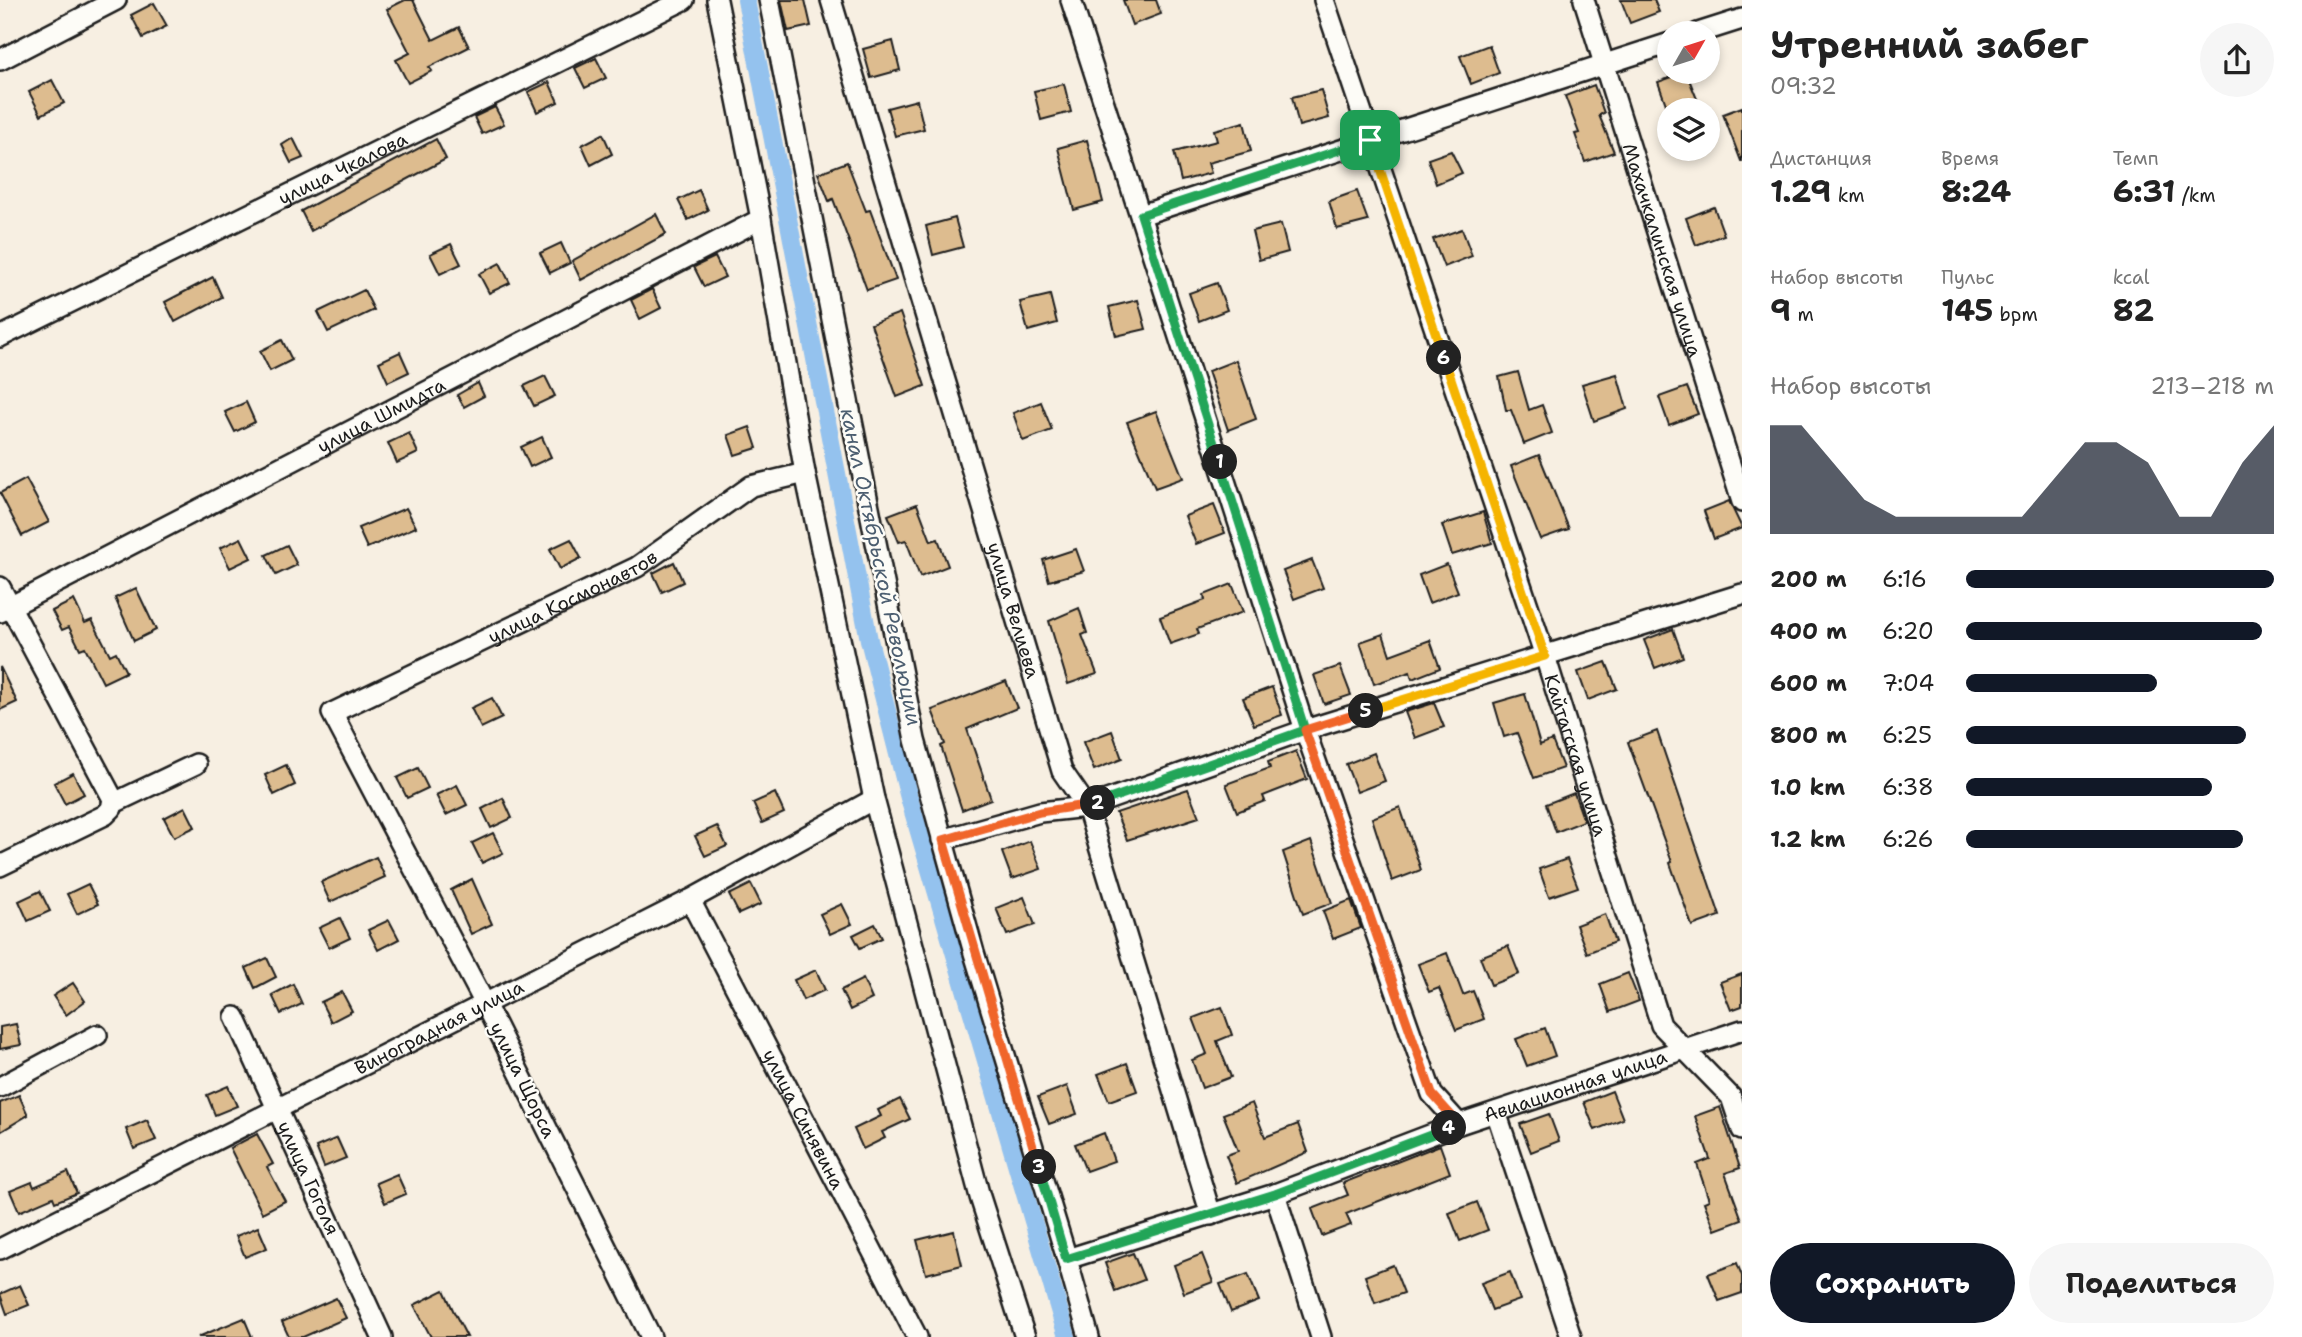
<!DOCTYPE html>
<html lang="ru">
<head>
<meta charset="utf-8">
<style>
	body { margin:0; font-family:"Shantell Sans",sans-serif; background:#f6f6f6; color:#222; height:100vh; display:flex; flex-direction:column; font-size:26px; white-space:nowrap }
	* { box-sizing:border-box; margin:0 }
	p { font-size:23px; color:#767676 }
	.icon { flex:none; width:38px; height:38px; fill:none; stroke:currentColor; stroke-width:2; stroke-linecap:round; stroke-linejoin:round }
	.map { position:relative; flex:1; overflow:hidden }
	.sheet { display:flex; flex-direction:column; background:#fff; width:560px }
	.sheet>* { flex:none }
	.needle { width:46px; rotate:51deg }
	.buttons { position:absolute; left:1657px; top:21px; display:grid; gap:14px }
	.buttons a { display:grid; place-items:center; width:63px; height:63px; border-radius:50%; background:#fff; box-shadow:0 4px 10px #0003; font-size:35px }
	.pin { position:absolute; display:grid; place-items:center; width:60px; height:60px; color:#fff; margin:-30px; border-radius:14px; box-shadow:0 4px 10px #0006 }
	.km { position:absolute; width:35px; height:35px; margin:-18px; border-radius:50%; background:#222; color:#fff; font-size:19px; line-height:35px; text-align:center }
	.round { display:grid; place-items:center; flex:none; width:74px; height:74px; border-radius:37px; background:#f6f6f6 }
	.overview { display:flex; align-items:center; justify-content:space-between; height:119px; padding:0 28px }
	h1 { font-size:38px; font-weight:700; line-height:52px }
	.figures { display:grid; grid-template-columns:repeat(3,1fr); gap:10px; height:119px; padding:7px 28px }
	.figures div { display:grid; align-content:center }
	.figures b { font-size:30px; font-weight:700 }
	.figures small { font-size:19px; font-weight:400 }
	.figures p { font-size:19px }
	.chart { height:196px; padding:14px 28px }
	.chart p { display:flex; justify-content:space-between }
	.chart svg { width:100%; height:126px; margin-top:7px; fill:#111827; opacity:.7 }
	.primary-button { display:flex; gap:14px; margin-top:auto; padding:14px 28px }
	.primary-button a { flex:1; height:80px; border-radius:42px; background:#111827; color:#fff; font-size:28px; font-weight:700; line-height:80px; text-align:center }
	.primary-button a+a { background:#f6f6f6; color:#222 }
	ul { padding:0 28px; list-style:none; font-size:23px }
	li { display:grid; grid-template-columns:112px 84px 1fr; align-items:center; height:52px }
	li i { height:18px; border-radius:9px; background:#111827 }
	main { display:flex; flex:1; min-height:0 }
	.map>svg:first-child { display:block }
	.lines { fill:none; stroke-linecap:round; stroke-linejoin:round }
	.canal { stroke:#94c2ee; stroke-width:18 }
	.building { fill:#ddbc8f; stroke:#1c1c1c; stroke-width:2 }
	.minor-casing { stroke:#1c1c1c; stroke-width:24 }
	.minor { stroke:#fdfcf7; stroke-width:19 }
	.split-1-casing { stroke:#fff; stroke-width:14 }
	.split-2-casing { stroke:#fff; stroke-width:14 }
	.split-3-casing { stroke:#fff; stroke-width:14 }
	.split-4-casing { stroke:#fff; stroke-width:14 }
	.split-5-casing { stroke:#fff; stroke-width:14 }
	.split-6-casing { stroke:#fff; stroke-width:14 }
	.split-7-casing { stroke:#fff; stroke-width:14 }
	.split-1 { stroke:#22a559; stroke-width:9 }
	.split-2 { stroke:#22a559; stroke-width:9 }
	.split-3 { stroke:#f0652b; stroke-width:9 }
	.split-4 { stroke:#22a559; stroke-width:9 }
	.split-5 { stroke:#f0652b; stroke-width:9 }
	.split-6 { stroke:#f5b400; stroke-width:9 }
	.split-7 { stroke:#f5b400; stroke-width:9 }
	.labels { text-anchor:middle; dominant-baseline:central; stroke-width:5; stroke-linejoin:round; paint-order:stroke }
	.street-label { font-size:19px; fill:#1c1c1c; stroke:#fdfcf7 }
	.water-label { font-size:21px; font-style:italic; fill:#4c5e70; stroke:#fdfcf7 }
</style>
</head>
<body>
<main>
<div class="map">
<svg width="1742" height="1337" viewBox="0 0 1742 1337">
	<rect width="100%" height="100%" fill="#f7efe2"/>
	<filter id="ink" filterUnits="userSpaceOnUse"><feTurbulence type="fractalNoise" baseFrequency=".0143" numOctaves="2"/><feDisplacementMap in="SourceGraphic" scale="14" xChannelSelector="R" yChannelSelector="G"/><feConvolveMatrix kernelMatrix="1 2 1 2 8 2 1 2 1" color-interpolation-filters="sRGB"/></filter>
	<g filter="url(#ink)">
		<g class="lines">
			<path class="canal" d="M746,0L869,640L909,798L1067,1337"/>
		</g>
		<g class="building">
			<path d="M405,0H413L433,40L459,27L469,47L429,67L432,71L408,83L396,60L410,53L387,9Z"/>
			<path d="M781,0H805L811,26L788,31Z"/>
			<path d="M1123,0H1156L1161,14L1132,25Z"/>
			<path d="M1621,0H1654L1659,12L1630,23Z"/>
			<path d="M154,3L167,26L143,38L131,15Z"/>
			<path d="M893,41L900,70L871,78L863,49Z"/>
			<path d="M1489,45L1499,73L1471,84L1460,56Z"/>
			<path d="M596,58L606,78L585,88L575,68Z"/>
			<path d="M1686,72L1697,99L1668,110L1658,82Z"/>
			<path d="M52,80L64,103L41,115L29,92Z"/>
			<path d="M549,82L558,102L537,112L528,92Z"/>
			<path d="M1064,84L1071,112L1041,120L1034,91Z"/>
			<path d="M1594,85L1604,113L1599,115L1614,152L1585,162L1575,134L1579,133L1565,96Z"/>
			<path d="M1321,90L1329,118L1299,126L1292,97Z"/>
			<path d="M917,100L924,129L895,136L887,108Z"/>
			<path d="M495,107L504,124L482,134L474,117Z"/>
			<path d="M1742,107V161H1741L1723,114Z"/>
			<path d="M1244,122L1251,151L1208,163L1211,173L1181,181L1174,152L1217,141L1214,130Z"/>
			<path d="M603,134L612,154L591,165L582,145Z"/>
			<path d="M293,138L303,158L291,163L282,145Z"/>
			<path d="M436,139L446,159L311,231L301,211Z"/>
			<path d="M1087,140L1103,202L1074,210L1058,148Z"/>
			<path d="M1451,151L1462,173L1436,184L1428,159Z"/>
			<path d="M847,162L866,211L870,210L896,280L867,290L833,199L829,201L818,173Z"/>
			<path d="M699,190L708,210L688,220L678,200Z"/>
			<path d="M1357,191L1368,221L1337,229L1329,201Z"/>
			<path d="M1714,207L1724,235L1696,245L1686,218Z"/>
			<path d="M656,214L666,234L581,280L572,261Z"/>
			<path d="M955,218L963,247L933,255L926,226Z"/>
			<path d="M1281,224L1288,252L1259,260L1252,231Z"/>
			<path d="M1462,229L1472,256L1444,267L1433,239Z"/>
			<path d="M561,243L570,263L550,273L540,253Z"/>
			<path d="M451,244L461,264L440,274L430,254Z"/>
			<path d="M715,257L725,277L704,287L694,267Z"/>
			<path d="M500,263L510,283L489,293L479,274Z"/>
			<path d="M213,277L222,297L175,322L165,302Z"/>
			<path d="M1217,283L1227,310L1199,321L1189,293Z"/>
			<path d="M652,289L661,308L640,319L631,300Z"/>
			<path d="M364,290L374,310L328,332L318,312Z"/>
			<path d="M1050,295L1057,323L1028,331L1020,302Z"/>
			<path d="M1138,300L1146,329L1116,336L1109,307Z"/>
			<path d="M900,313L925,386L897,397L871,324Z"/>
			<path d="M282,340L292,360L270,371L260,351Z"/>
			<path d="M400,352L409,372L388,382L379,362Z"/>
			<path d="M1236,360L1256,419L1228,430L1208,371Z"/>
			<path d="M1518,372L1529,410L1542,405L1552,433L1524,444L1511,410H1506L1499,377Z"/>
			<path d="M1617,374L1627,409L1594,421L1582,384Z"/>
			<path d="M545,376L555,396L534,406L524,386Z"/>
			<path d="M478,383L484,396L464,407L457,395Z"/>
			<path d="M1687,387L1698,414L1669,425L1659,397Z"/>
			<path d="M246,402L255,422L235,432L225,412Z"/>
			<path d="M1041,402L1052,430L1023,441L1013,413Z"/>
			<path d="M1156,411L1183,478L1155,488L1127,422Z"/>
			<path d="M750,427L757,448L735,455L728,435Z"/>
			<path d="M409,433L418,453L397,463L388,443Z"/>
			<path d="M542,437L551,457L530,467L521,447Z"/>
			<path d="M1539,455L1569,529L1540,539L1511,466Z"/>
			<path d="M26,479L49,522L22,536L0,493Z"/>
			<path d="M1729,501L1742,528L1714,539L1704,511Z"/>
			<path d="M917,504L931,541L938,539L948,566L920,577L906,540L899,542L888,515Z"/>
			<path d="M1214,505L1225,533L1196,544L1185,516Z"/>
			<path d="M406,508L416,527L367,548L358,528Z"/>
			<path d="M1483,512L1492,543L1452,555L1442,525Z"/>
			<path d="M241,538L251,558L230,568L220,548Z"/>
			<path d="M571,539L581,558L560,569L550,549Z"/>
			<path d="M287,545L297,565L276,575L266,555Z"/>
			<path d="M1076,549L1084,571L1049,581L1043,560Z"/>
			<path d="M1312,560L1323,588L1294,599L1283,571Z"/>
			<path d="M674,562L683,582L662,592L653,573Z"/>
			<path d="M1447,564L1458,592L1429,603L1419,575Z"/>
			<path d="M1232,584L1243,612L1197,629L1199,634L1170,644L1160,617L1205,600L1204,595Z"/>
			<path d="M136,588L156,630L134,641L115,598Z"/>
			<path d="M74,600L85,623L92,620L110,655L116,652L126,672L103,683L85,647L80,649L69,627L62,630L52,611Z"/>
			<path d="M1079,608L1087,633L1082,635L1097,674L1068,684L1049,621Z"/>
			<path d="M1673,629L1683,657L1655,668L1644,640Z"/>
			<path d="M1383,634L1390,655L1430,640L1440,668L1412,679L1410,672L1374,684L1360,642Z"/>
			<path d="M1606,662L1617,689L1588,700L1578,672Z"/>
			<path d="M1340,666L1351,695L1324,704L1314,675Z"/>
			<path d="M0,667L17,702L0,710Z"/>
			<path d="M1006,681L1017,708L967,729L991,799L962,810L941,746L945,744L932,710Z"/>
			<path d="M1272,687L1282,715L1254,725L1243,698Z"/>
			<path d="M1525,694L1540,745L1552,740L1563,768L1534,778L1517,733L1504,737L1494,703Z"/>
			<path d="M492,698L502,718L481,728L471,708Z"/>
			<path d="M1434,703L1444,727L1415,738L1405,712Z"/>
			<path d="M1112,731L1122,759L1094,770L1083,742Z"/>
			<path d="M1657,731L1720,916L1692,926L1670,863L1672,862L1628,742Z"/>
			<path d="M1296,751L1307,779L1263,796L1265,801L1237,812L1226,784L1270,768L1268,762Z"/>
			<path d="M1374,753L1385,781L1357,792L1346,764Z"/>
			<path d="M286,765L295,785L274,795L265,775Z"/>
			<path d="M418,768L428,788L407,798L397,778Z"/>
			<path d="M73,773L84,794L65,804L54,783Z"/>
			<path d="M457,785L467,805L446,815L436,795Z"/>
			<path d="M1188,789L1199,817L1127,840L1116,813Z"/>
			<path d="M775,793L784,813L762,823L753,803Z"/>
			<path d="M1574,793L1584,821L1556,832L1546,804Z"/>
			<path d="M503,798L512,818L491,828L482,809Z"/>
			<path d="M185,807L195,827L174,837L164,818Z"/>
			<path d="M1400,807L1421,870L1392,881L1372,818Z"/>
			<path d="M717,826L727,846L705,856L695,836Z"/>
			<path d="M493,833L503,853L482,863L472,843Z"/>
			<path d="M1030,841L1041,869L1012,879L1002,852Z"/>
			<path d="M1311,841L1332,903L1303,914L1283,852Z"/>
			<path d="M376,857L385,877L330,902L321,882Z"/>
			<path d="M1567,859L1578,887L1549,897L1539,869Z"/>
			<path d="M472,879L492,924L471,934L451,890Z"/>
			<path d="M88,884L98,904L77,914L67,894Z"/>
			<path d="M751,884L761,904L739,914L729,895Z"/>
			<path d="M40,891L50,911L28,921L19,901Z"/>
			<path d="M1024,897L1035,925L1007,935L996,908Z"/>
			<path d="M1351,900L1361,928L1333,939L1323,911Z"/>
			<path d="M842,904L852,924L830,934L820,914Z"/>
			<path d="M1605,914L1615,942L1587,953L1576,925Z"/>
			<path d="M340,918L350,938L329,948L319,928Z"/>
			<path d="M389,920L399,939L378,950L368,930Z"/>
			<path d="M875,924L882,938L860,948L853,935Z"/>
			<path d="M1508,946L1519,974L1491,985L1480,957Z"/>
			<path d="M1447,953L1463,995L1473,991L1484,1019L1456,1030L1439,988L1429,992L1418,964Z"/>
			<path d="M267,958L276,977L255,988L246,968Z"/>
			<path d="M816,970L825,990L803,1000L794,980Z"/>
			<path d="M1628,973L1639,1001L1610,1012L1600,984Z"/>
			<path d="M1742,974V1006L1731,1010L1720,982Z"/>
			<path d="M863,979L872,999L850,1010L841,990Z"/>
			<path d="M73,983L85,1001L66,1015L53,996Z"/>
			<path d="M293,984L302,1004L281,1014L272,995Z"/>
			<path d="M342,992L352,1011L331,1022L321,1002Z"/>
			<path d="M1222,1007L1232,1035L1217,1041L1231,1077L1202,1088L1192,1060L1207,1054L1193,1018Z"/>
			<path d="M16,1024L21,1045L0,1049V1027Z"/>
			<path d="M1545,1028L1555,1056L1527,1066L1516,1039Z"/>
			<path d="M1127,1063L1137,1091L1109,1101L1098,1074Z"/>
			<path d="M228,1086L237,1106L215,1115L207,1095Z"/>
			<path d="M1067,1086L1077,1114L1049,1124L1038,1097Z"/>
			<path d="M1612,1091L1623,1119L1595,1130L1584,1102Z"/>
			<path d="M19,1095L28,1115L0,1132V1103Z"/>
			<path d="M900,1099L910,1119L882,1132L885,1138L863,1149L854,1129L881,1116L878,1110Z"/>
			<path d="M1252,1103L1265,1137L1298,1124L1308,1152L1237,1183L1226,1155L1238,1151L1223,1114Z"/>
			<path d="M1720,1107L1740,1168L1725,1173L1742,1220L1715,1230L1704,1202L1709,1200L1697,1164L1710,1159L1695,1116Z"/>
			<path d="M1549,1114L1559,1141L1531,1152L1520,1124Z"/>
			<path d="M147,1120L156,1140L134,1149L126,1129Z"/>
			<path d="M1104,1133L1114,1161L1086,1171L1075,1144Z"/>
			<path d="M257,1134L273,1164L267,1167L285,1201L262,1213L230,1148Z"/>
			<path d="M337,1138L346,1158L324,1167L316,1147Z"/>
			<path d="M1440,1145L1450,1173L1346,1214L1351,1225L1322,1236L1312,1209L1348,1195L1343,1183Z"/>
			<path d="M68,1172L77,1193L55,1202L53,1197L19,1212L10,1191L32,1182L34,1187Z"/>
			<path d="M397,1174L406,1194L385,1203L376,1183Z"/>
			<path d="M1477,1202L1488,1230L1460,1241L1449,1213Z"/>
			<path d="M258,1227L267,1248L245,1257L236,1236Z"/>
			<path d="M954,1231L962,1265L926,1274L917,1240Z"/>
			<path d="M1133,1253L1144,1280L1115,1291L1105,1263Z"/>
			<path d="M1202,1254L1213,1282L1184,1293L1174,1265Z"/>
			<path d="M1737,1263L1742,1276V1293L1719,1301L1708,1274Z"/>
			<path d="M1393,1265L1404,1293L1375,1303L1365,1276Z"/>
			<path d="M1510,1272L1520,1300L1492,1310L1481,1283Z"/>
			<path d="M1248,1274L1259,1301L1231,1312L1220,1284Z"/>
			<path d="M20,1285L29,1305L7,1314L0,1294Z"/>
			<path d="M444,1290L453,1310L467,1337H431L414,1305Z"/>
			<path d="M336,1298L346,1318L303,1337H289L282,1322Z"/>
			<path d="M244,1318L252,1337H198Z"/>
		</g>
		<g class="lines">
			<defs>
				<g id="minor">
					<path d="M717,0L761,219L805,473L874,799L980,1197L1025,1337"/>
					<path d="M769,0L915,740L974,953L1067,1259"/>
					<path id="s1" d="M831,0L1062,771L1087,807L1211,1215"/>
					<path d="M1071,0L1305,730L1432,1094L1459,1124"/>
					<path id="s2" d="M1324,0L1545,656L1661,1025L1731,1097L1742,1130"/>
					<path id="s3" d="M1584,0L1742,502"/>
					<path d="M1698,33L1742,19"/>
					<path d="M0,60L116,0"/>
					<path d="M1141,215L1670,43"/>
					<path id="s4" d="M0,337L684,0"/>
					<path d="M0,587L113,799L112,808L105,815L0,866"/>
					<path id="s5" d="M0,612L761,219"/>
					<path d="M112,804L196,764"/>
					<path d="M942,840L1040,812L1087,807L1305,730L1742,594"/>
					<path id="s6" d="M690,900L917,1337"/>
					<path id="s7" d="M235,1017L382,1337"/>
					<path d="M0,1087L97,1035"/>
					<path d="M1496,1112L1571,1337"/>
					<path d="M1275,1194L1321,1337"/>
					<path id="s8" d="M0,1249L690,900L874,799"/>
					<path id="s9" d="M651,1337L484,1002L332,713L637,567L751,486L805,473"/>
					<path id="s10" d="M1089,1337L1067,1259L1275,1194L1459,1124L1742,1030"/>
				</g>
			</defs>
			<use href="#minor" class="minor-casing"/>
			<use href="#minor" class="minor"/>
		</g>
	</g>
	<g class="lines" filter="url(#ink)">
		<defs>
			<path id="split-1" d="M1220,462L1141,215L1370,140"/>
			<path id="split-2" d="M1098,803L1305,730L1220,462"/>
			<path id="split-3" d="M1039,1167L943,840L1040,812L1098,803"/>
			<path id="split-4" d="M1039,1167L1066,1259L1275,1194L1449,1128"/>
			<path id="split-5" d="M1366,711L1305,730L1432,1094L1459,1124L1449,1128"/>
			<path id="split-6" d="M1366,711L1545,656L1444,358"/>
			<path id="split-7" d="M1370,140L1444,358"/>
		</defs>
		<use href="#split-1" class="split-1-casing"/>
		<use href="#split-2" class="split-2-casing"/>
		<use href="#split-3" class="split-3-casing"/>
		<use href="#split-4" class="split-4-casing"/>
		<use href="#split-5" class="split-5-casing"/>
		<use href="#split-6" class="split-6-casing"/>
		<use href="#split-7" class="split-7-casing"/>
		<use href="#split-1" class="split-1"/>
		<use href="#split-2" class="split-2"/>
		<use href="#split-3" class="split-3"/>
		<use href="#split-4" class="split-4"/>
		<use href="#split-5" class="split-5"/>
		<use href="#split-6" class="split-6"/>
		<use href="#split-7" class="split-7"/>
	</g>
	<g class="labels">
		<g class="street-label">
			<text stroke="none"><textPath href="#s4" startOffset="382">улица Чкалова</textPath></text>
			<text stroke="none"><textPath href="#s3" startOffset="262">Махачкалинская улица</textPath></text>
			<text stroke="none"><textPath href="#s5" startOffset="429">улица Шмидта</textPath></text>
			<text stroke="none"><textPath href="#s9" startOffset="968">улица Космонавтов</textPath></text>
			<text stroke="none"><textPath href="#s1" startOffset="637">улица Велиева</textPath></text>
			<text stroke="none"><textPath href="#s2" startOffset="796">Кайтагская улица</textPath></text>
			<text stroke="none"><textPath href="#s8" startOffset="492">Виноградная улица</textPath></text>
			<text transform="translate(523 1080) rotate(64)">улица Щорса</text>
			<text stroke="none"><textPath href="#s10" startOffset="618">Авиационная улица</textPath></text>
			<text stroke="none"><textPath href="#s6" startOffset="247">улица Синявина</textPath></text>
			<text stroke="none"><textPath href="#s7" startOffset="177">улица Гоголя</textPath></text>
		</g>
		<g class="water-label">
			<text transform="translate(881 567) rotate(78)">канал Октябрьской Революции</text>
		</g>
	</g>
</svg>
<div class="buttons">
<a><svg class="needle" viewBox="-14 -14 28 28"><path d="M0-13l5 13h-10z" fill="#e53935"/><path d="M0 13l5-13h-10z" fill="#767676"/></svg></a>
<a><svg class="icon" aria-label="layers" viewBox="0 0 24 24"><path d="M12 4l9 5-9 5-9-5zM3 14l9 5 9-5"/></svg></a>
</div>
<div class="pin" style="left:1370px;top:140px;background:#1e9e55"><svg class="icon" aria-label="arrive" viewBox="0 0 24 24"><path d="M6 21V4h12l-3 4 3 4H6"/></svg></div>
<b class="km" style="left:1220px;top:462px">1</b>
<b class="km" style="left:1098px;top:803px">2</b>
<b class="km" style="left:1039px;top:1167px">3</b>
<b class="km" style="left:1449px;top:1128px">4</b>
<b class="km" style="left:1366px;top:711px">5</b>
<b class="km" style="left:1444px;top:358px">6</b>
</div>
<section class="sheet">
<div class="overview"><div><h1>Утренний забег</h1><p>09:32</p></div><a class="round"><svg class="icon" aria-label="share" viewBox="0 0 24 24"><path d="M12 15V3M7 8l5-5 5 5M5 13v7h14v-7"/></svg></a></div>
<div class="figures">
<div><p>Дистанция</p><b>1.29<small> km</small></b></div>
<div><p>Время</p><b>8:24</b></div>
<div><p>Темп</p><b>6:31<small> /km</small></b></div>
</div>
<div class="figures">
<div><p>Набор высоты</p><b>9<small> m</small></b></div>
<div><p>Пульс</p><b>145<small> bpm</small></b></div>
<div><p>kcal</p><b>82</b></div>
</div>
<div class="chart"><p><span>Набор высоты</span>213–218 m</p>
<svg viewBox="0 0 160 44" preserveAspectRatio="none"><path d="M0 44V6L10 6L20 19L30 32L40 38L50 38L60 38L70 38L80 38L90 25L100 12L110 12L120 19L130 38L140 38L150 19L160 6V44z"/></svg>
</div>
<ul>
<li><b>200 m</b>6:16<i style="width:100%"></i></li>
<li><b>400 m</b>6:20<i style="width:96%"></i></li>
<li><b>600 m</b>7:04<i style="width:62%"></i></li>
<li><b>800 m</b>6:25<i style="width:91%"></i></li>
<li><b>1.0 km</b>6:38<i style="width:80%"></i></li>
<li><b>1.2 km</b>6:26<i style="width:90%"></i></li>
</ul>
<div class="primary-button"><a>Сохранить</a><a>Поделиться</a></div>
</section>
</main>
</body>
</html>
